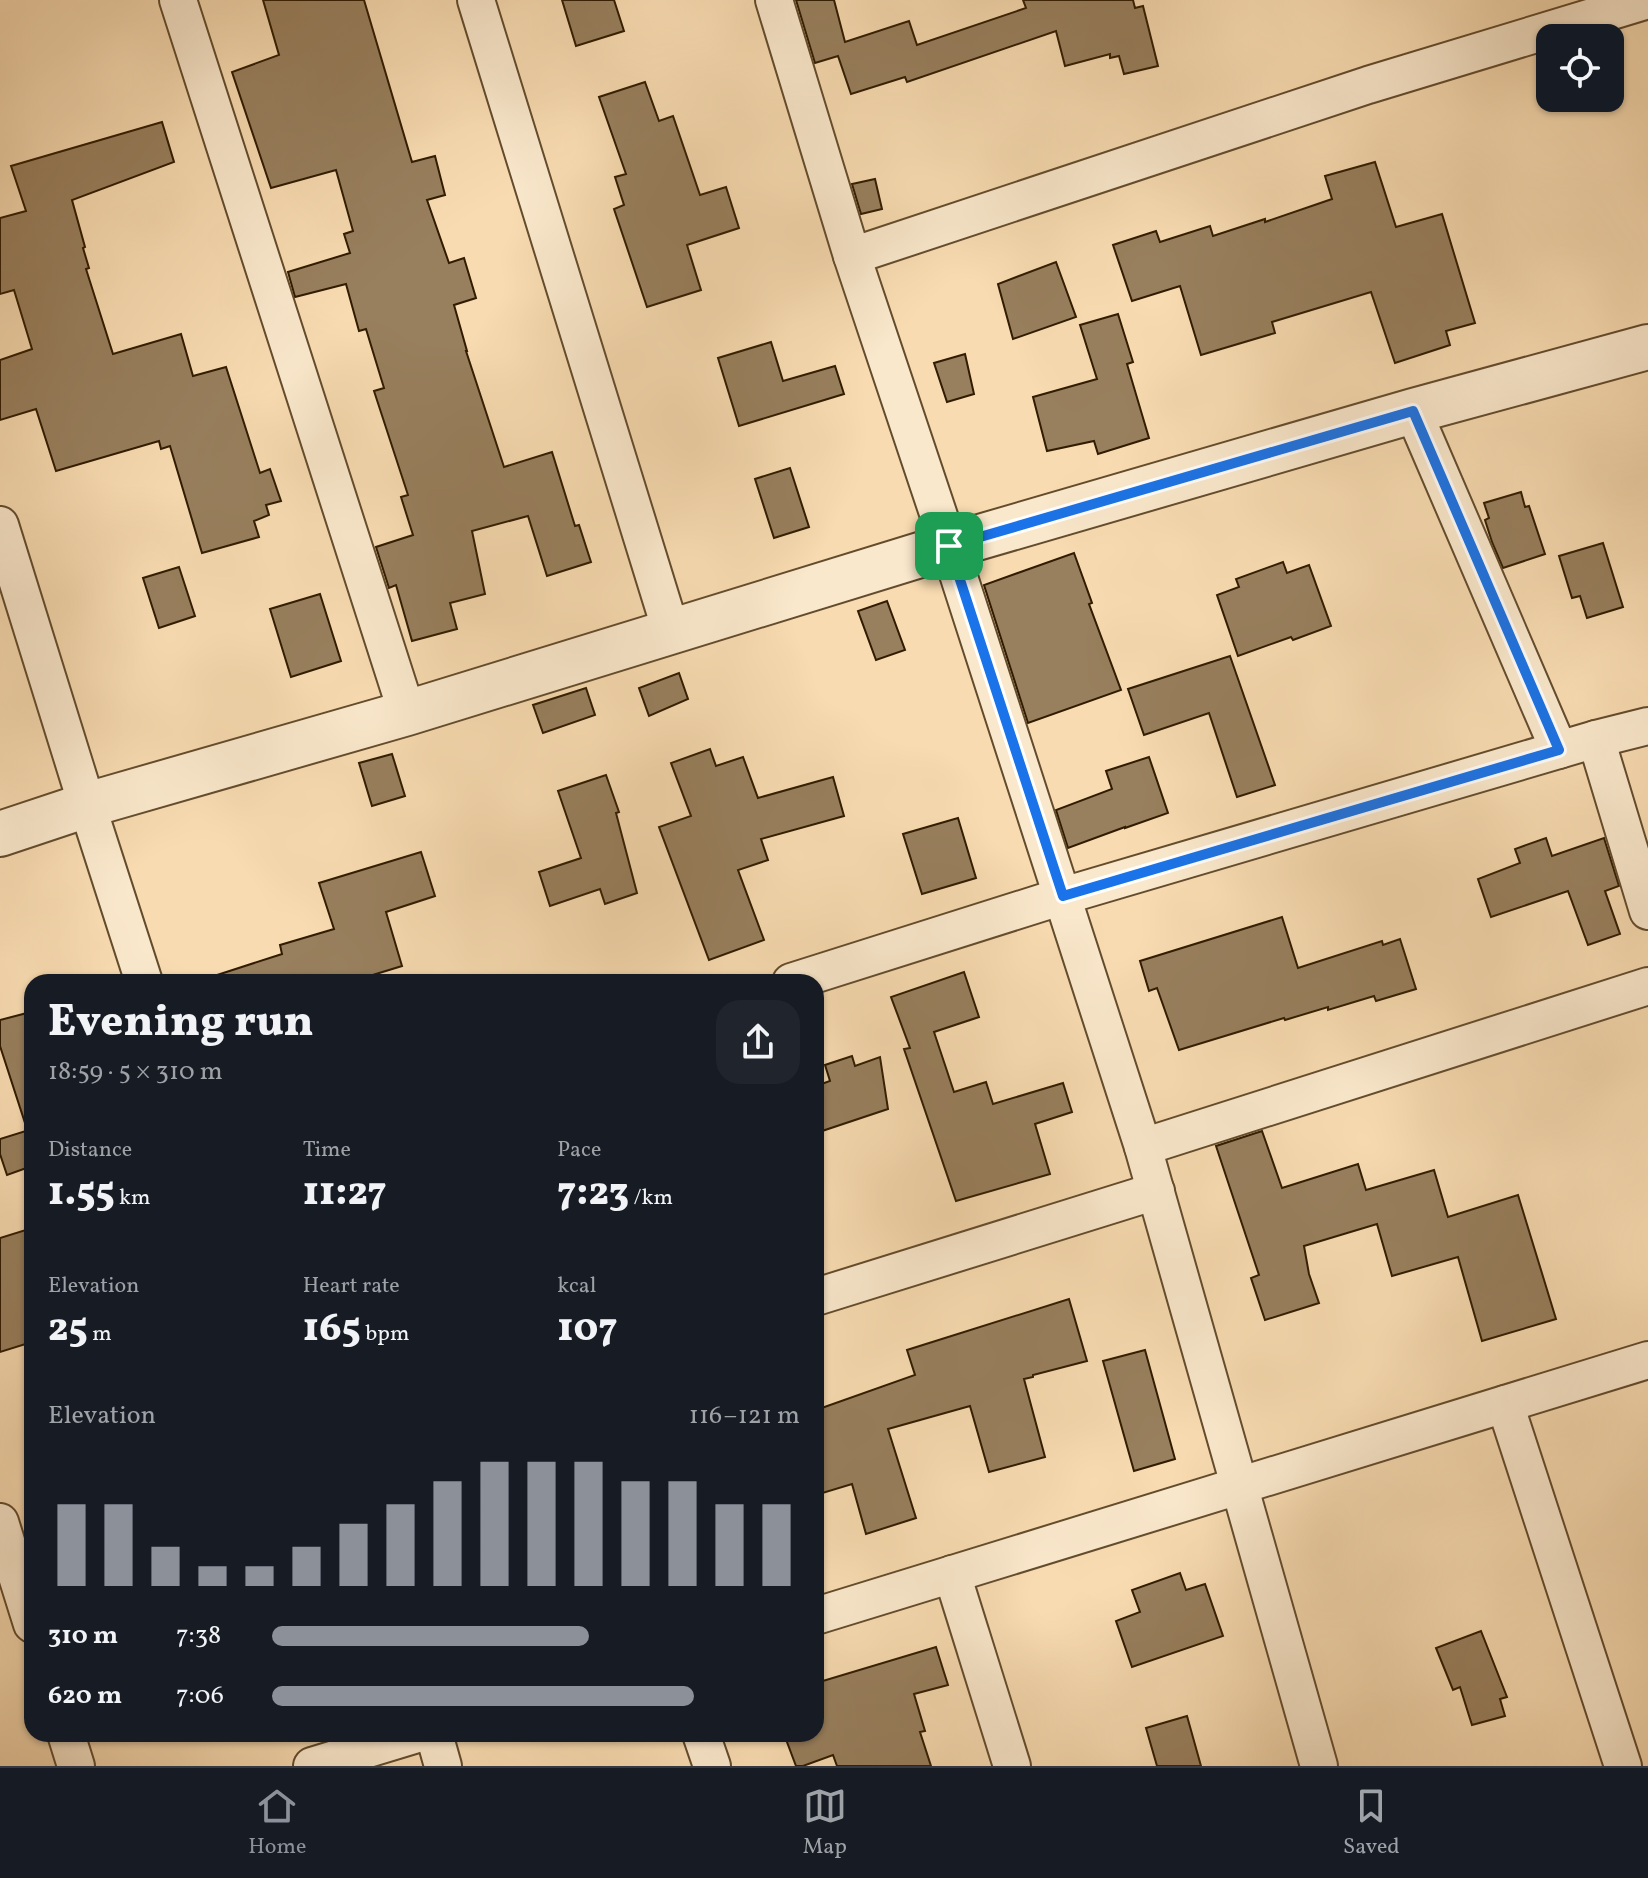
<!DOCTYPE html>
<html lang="en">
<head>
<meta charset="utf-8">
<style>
	body { margin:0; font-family:Vollkorn,serif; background:#20242c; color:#f1f3f6; height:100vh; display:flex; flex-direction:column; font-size:30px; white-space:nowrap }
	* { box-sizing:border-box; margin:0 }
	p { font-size:26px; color:#9ea1a6 }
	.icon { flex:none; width:44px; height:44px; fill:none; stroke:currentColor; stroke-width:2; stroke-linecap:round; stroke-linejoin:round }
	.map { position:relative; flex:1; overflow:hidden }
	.side { position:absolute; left:24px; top:974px; width:800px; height:768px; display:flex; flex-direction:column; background:#171b24; border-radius:24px; box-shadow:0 2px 6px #0004 }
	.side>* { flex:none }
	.buttons { position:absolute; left:1536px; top:24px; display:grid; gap:16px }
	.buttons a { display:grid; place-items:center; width:88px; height:88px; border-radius:16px; background:#171b24; box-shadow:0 2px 6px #0004; font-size:40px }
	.pin { position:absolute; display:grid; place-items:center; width:68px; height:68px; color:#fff; margin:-34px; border-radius:16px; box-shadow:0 4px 12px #0006 }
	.round { display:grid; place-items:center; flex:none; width:84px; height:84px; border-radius:24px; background:#20242c }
	.head { display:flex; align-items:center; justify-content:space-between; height:136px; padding:0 24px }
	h1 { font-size:44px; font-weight:800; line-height:60px }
	.metrics { display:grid; grid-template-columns:repeat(3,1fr); gap:12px; height:136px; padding:8px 24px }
	.metrics div { display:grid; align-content:center }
	.metrics b { font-size:40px; font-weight:800 }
	.metrics small { font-size:22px; font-weight:400 }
	.metrics p { font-size:22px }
	.chart { height:224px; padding:16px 24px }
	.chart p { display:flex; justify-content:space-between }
	.chart svg { width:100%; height:144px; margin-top:8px; stroke:#8c9099; stroke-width:6 }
	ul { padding:0 24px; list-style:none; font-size:26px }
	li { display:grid; grid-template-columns:128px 96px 1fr; align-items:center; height:60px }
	li i { height:20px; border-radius:10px; background:#8c9099 }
	.tabs { display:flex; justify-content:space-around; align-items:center; height:112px; border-top:2px solid #363941; background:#171b24; font-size:22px; color:#9ea1a6 }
	.tabs a { display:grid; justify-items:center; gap:4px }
	.tabs .selected { color:#8c9099 }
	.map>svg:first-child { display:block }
	.building { fill:#987f5d; stroke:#311c01; stroke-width:2 }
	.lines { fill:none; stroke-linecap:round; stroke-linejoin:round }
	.minor-casing { stroke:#634c2d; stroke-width:40 }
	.tertiary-casing { stroke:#634c2d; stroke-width:48 }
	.minor { stroke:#fae8cc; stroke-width:36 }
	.tertiary { stroke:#fae8cc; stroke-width:44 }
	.route-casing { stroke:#fff; stroke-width:16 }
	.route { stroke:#1a73e8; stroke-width:10 }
</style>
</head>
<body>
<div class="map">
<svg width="1648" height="1766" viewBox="0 0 1648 1766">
	<rect width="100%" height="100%" fill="#f8dbb1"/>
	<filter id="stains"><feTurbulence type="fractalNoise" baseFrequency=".0025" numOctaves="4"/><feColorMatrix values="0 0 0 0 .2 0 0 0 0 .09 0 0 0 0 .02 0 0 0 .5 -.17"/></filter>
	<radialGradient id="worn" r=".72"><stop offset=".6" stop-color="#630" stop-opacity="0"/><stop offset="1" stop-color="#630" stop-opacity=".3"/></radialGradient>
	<g class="building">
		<path d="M263,0H364L412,162L435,156L445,195L427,200L449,263L464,258L476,298L454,305L467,351H466L504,467L552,452L575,526L579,525L591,562L547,576L528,516L472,531L485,594L450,603L457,629L412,641L396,585L389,588L376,547L413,535L401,497L408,495L374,391L384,388L366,329L359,331L346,284L295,297L288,272L350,253L344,234L353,231L336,170L271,188L232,72L279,55Z"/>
		<path d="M562,0H614L624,31L576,46Z"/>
		<path d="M796,0H834L845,42L909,21L917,45L1026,8L1023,0H1133L1135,8L1143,6L1158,66L1124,74L1119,56L1110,58V54L1065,66L1056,31L907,82L905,77L851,94L838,56L815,63Z"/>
		<path d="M645,82L659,121L673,116L700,195L726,187L739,228L687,245L701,290L647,307L614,209L624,205L615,177L626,174L599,97Z"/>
		<path d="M162,122L174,162L72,200L85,247L83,248L89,268L86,269L113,354L181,334L193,376L226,367L260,473L270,469L281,501L266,505L269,515L254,521L259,537L202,553L170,446L161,449L159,441L56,471L36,409L0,420V360L32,349L14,290L0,294V218L26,211L11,166Z"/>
		<path d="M1375,162L1396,227L1442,214L1475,323L1446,331L1450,345L1395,363L1371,292L1272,322L1275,333L1201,355L1180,286L1132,301L1113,245L1156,231L1160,242L1210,226L1213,236L1265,219V222L1332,199L1325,176Z"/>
		<path d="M875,179L882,209L861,214L852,184Z"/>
		<path d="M1056,262L1076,317L1013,339L998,284Z"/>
		<path d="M1118,314L1133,362L1127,364L1149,438L1098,454L1094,441L1047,451L1033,397L1097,379L1080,325Z"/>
		<path d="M771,342L783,381L835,366L844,394L739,426L718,358Z"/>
		<path d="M965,354L974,394L947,402L934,363Z"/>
		<path d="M790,468L809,527L774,538L755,479Z"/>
		<path d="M1521,492L1525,507L1529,506L1545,554L1503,568L1492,542L1485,520L1489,518L1484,503Z"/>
		<path d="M1603,543L1623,607L1587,618L1580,596L1572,598L1559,556Z"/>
		<path d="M1074,553L1092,603L1089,604L1121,690L1028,723L984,585Z"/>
		<path d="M1283,562L1287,573L1309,565L1331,626L1293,640L1291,637L1238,656L1217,595L1239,587L1236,579Z"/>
		<path d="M179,567L195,616L159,628L143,578Z"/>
		<path d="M320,594L341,661L291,677L270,609Z"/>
		<path d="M887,601L905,650L876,660L858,611Z"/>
		<path d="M1230,656L1275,785L1237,797L1209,713L1144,735L1128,689Z"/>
		<path d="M679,673L688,699L649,716L639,688Z"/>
		<path d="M586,688L595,715L543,733L533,705Z"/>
		<path d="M710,749L716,766L743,757L758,798L833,777L844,816L761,839L768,860L738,870L764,940L709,960L659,827L691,816L671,763Z"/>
		<path d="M392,754L405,796L372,806L359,763Z"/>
		<path d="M1149,757L1168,813L1125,828V827L1068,848L1056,810L1112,789L1106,771Z"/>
		<path d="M606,775L619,812L616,813L637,893L605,904L600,889L550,906L539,872L581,858L558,791Z"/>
		<path d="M958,818L976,878L922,894L903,834Z"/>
		<path d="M1546,838L1552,856L1604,838L1619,886L1605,891L1620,934L1588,945L1568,891L1491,917L1478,879L1520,863L1515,849Z"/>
		<path d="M421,852L435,896L386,912L402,966L350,982H214V976L282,954L280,945L334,929L319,883Z"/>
		<path d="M1282,917L1298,968L1382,941L1383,945L1400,939L1416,989L1376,1001L1374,996L1328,1010V1007L1285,1020L1284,1018L1179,1050L1157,988L1149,991L1140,961Z"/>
		<path d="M964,972L979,1017L934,1032L954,1092L986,1082L993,1104L1063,1083L1072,1112L1035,1124L1050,1174L956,1201L904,1049L910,1048L891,997Z"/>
		<path d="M27,1013L32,1028V1125L26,1126L0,1046V1020Z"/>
		<path d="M852,1056L855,1066L880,1057L888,1109L816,1133V1086L830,1081L825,1065Z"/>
		<path d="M32,1129V1166L7,1175L0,1154V1139Z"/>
		<path d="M1262,1131L1282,1188L1358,1164L1366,1190L1434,1170L1448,1217L1518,1195L1556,1319L1482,1341L1458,1257L1392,1276L1377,1224L1304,1246L1309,1274L1319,1303L1265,1320L1251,1278L1259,1275L1216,1146Z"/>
		<path d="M32,1228V1342L0,1352V1238Z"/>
		<path d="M1069,1299L1087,1361L1033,1375V1377L1024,1379L1045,1457L989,1472L970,1406L888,1429L916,1518L866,1534L852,1484L816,1495V1410L915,1375L907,1350Z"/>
		<path d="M1145,1350L1175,1459L1134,1471L1103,1361Z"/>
		<path d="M1180,1573L1186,1590L1205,1584L1223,1636L1132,1667L1116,1621L1140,1612L1132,1590Z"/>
		<path d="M1481,1631L1507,1697L1500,1699L1505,1716L1472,1725L1460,1687L1453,1690L1436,1648Z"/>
		<path d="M936,1647L948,1685L914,1694L925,1731L920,1732L931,1766H837L833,1755L803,1766H796L784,1734H816V1683Z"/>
		<path d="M1187,1716L1201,1766H1157L1146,1728Z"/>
	</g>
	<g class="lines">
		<defs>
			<g id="minor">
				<path d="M178,0L407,713"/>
				<path d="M476,0L671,631"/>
				<path d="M774,0L852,256L949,546L1143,1147L1319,1766"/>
				<path d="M852,256L1368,85L1648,0"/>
				<path d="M1413,411L1559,750"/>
				<path d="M0,525L87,805L144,982"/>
				<path d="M1596,739L1648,911"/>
				<path d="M791,982L1063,896L1596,739L1648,726"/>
				<path d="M1143,1147L1648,986"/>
				<path d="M816,1297L1156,1191"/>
				<path d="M1505,1404L1623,1766"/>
				<path d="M0,1522L32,1624"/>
				<path d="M952,1574L1012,1766"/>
				<path d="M816,1616L1648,1360"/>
				<path d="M66,1734L76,1766"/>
				<path d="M434,1734L443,1766"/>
				<path d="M701,1734L712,1766"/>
				<path d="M312,1766L417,1734"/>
			</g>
			<path id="tertiary" d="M0,834L87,805L407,713L949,546L1413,411L1648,347"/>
		</defs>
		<use href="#minor" class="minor-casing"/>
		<use href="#tertiary" class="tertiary-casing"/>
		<use href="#minor" class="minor"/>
		<use href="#tertiary" class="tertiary"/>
	</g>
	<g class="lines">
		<defs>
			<path id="route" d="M1413,411L1559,750L1063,896L949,546Z"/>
		</defs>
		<use href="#route" class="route-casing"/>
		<use href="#route" class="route"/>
	</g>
	<rect width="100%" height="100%" filter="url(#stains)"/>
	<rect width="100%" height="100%" fill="url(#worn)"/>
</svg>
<div class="buttons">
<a><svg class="icon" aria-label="locate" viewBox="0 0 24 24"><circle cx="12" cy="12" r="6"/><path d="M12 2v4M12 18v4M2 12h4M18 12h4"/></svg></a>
</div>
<div class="pin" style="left:949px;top:546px;background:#1e9e55"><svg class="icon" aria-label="arrive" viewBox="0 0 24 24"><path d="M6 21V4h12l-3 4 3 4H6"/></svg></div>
<section class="side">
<div class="head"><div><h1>Evening run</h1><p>18:59 · 5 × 310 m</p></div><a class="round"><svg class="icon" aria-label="share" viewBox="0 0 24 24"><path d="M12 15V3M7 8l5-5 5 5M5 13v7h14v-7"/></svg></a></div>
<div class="metrics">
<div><p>Distance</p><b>1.55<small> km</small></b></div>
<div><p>Time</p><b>11:27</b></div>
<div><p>Pace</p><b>7:23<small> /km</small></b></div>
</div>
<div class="metrics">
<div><p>Elevation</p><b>25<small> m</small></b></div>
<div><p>Heart rate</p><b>165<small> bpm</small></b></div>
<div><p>kcal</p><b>107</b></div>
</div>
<div class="chart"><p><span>Elevation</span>116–121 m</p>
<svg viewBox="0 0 160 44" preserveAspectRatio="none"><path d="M5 44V19M15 44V19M25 44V32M35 44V38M45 44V38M55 44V32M65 44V25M75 44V19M85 44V12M95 44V6M105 44V6M115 44V6M125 44V12M135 44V12M145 44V19M155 44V19"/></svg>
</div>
<ul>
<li><b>310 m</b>7:38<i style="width:60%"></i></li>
<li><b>620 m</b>7:06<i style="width:80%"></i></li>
</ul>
</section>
</div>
<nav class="tabs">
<a class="selected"><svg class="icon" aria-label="home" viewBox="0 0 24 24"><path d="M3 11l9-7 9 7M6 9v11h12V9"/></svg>Home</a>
<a><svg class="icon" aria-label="map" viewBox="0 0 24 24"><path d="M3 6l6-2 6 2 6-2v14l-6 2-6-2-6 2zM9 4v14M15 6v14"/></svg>Map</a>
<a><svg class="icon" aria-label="saved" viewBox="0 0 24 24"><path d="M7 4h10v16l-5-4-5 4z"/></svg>Saved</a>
</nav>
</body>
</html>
